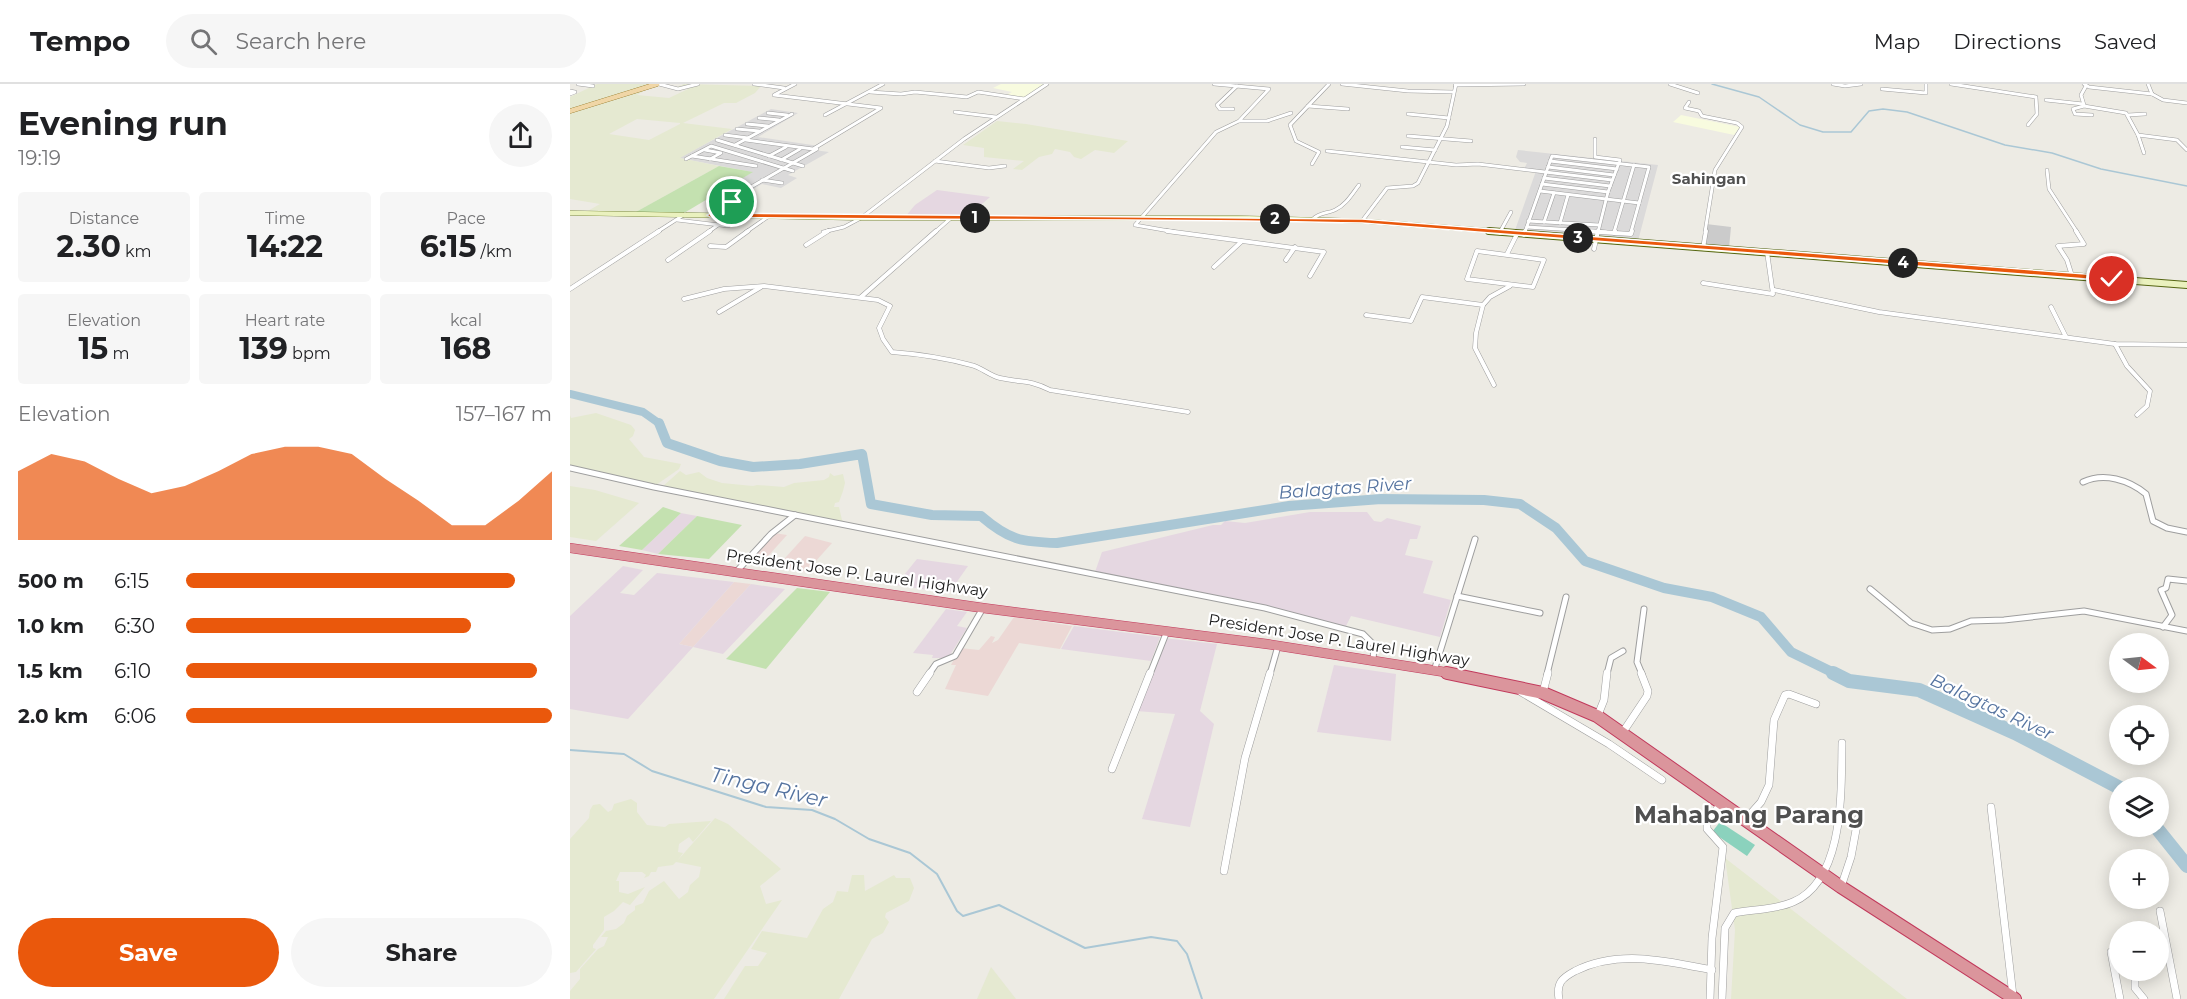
<!DOCTYPE html>
<html lang="en">
<head>
<meta charset="utf-8">
<style>
	body { margin:0; font-family:Montserrat,sans-serif; background:#f6f6f6; color:#202124; height:100vh; display:flex; flex-direction:column; font-size:22px; white-space:nowrap }
	* { box-sizing:border-box; margin:0 }
	p { font-size:20px; color:#757577 }
	.icon { flex:none; width:33px; height:33px; fill:none; stroke:currentColor; stroke-width:2; stroke-linecap:round; stroke-linejoin:round }
	.map { position:relative; flex:1; overflow:hidden }
	.drawer { display:flex; flex-direction:column; background:#fff; width:570px }
	.drawer>* { flex:none }
	.needle { width:39px; rotate:105deg }
	.fabs { position:absolute; left:1539px; top:549px; display:grid; gap:12px }
	.fabs a { display:grid; place-items:center; width:60px; height:60px; border-radius:50%; background:#fff; box-shadow:0 3px 15px #0003; font-size:30px }
	.pin { position:absolute; display:grid; place-items:center; width:51px; height:51px; color:#fff; margin:-26px; border:3px solid #fff; border-radius:50%; box-shadow:0 2px 6px #0007 }
	.km { position:absolute; width:30px; height:30px; margin:-15px; border-radius:50%; background:#222; color:#fff; font-size:16px; line-height:30px; text-align:center }
	.round { display:grid; place-items:center; flex:none; width:63px; height:63px; border-radius:32px; background:#f6f6f6 }
	.headline { display:flex; align-items:center; justify-content:space-between; height:102px; padding:0 18px }
	h1 { font-size:33px; font-weight:700; line-height:45px }
	.metrics { display:grid; grid-template-columns:repeat(3,1fr); gap:9px; height:102px; padding:6px 18px }
	.metrics div { display:grid; align-content:center; border-radius:6px; background:#f6f6f6; text-align:center }
	.metrics b { font-size:30px; font-weight:700 }
	.metrics small { font-size:16px; font-weight:400 }
	.metrics p { font-size:16px }
	.chart { height:168px; padding:12px 18px }
	.chart p { display:flex; justify-content:space-between }
	.chart svg { width:100%; height:108px; margin-top:6px; fill:#ea580c; opacity:.7 }
	.button { display:flex; gap:12px; margin-top:auto; padding:12px 18px }
	.button a { flex:1; height:69px; border-radius:36px; background:#ea580c; color:#fff; font-size:24px; font-weight:700; line-height:69px; text-align:center }
	.button a+a { background:#f6f6f6; color:#202124 }
	ul { padding:0 18px; list-style:none; font-size:20px }
	li { display:grid; grid-template-columns:96px 72px 1fr; align-items:center; height:45px }
	li i { height:15px; border-radius:8px; background:#ea580c }
	header { display:flex; align-items:center; gap:36px; box-sizing:border-box; height:84px; padding:0 30px; background:#fff; border-bottom:2px solid #e0e0e0 }
	header strong { font-size:28px }
	nav { display:flex; gap:33px; margin-inline-start:auto; font-size:21px }
	.search { width:420px; height:54px; background:#f6f6f6; display:flex; align-items:center; gap:15px; box-sizing:border-box; padding:0 21px; border-radius:33px; color:#757577; font-size:22px }
	main { display:flex; flex:1; min-height:0 }
	.map>svg:first-child { display:block }
	.residential { fill:#dbdada }
	.commercial { fill:#ecd8d5 }
	.industrial { fill:#e5d7e1 }
	.education { fill:#f8fbdf }
	.religious { fill:#cbcbcb }
	.farmland { fill:#e5e9d1; fill-rule:evenodd }
	.grass { fill:#c4e1b0 }
	.pitch { fill:#8bd2bd }
	.lines { fill:none; stroke-linecap:round; stroke-linejoin:round }
	.stream-far1 { stroke:#aac7d5; stroke-width:1.5 }
	.stream { stroke:#aac7d5; stroke-width:2 }
	.river-far2 { stroke:#aac7d5; stroke-width:8 }
	.river-far1 { stroke:#aac7d5; stroke-width:10 }
	.river { stroke:#aac7d5; stroke-width:14 }
	.street-far3-casing { stroke:#9e9e9e; stroke-width:4 }
	.street-far2-casing { stroke:#9e9e9e; stroke-width:5 }
	.street-far1-casing { stroke:#9e9e9e; stroke-width:7 }
	.street-casing { stroke:#9e9e9e; stroke-width:8 }
	.secondary-far1-casing { stroke:#556512; stroke-width:5 }
	.secondary-casing { stroke:#556512; stroke-width:8 }
	.primary-casing { stroke:#836812; stroke-width:5 }
	.highway-far1-casing { stroke:#c23a5c; stroke-width:10 }
	.highway-casing { stroke:#c23a5c; stroke-width:14 }
	.street-far3 { stroke:#fff; stroke-width:3 }
	.street-far2 { stroke:#fff; stroke-width:4 }
	.street-far1 { stroke:#fff; stroke-width:5 }
	.street { stroke:#fff; stroke-width:7 }
	.secondary-far1 { stroke:#eaf1be; stroke-width:4.5 }
	.secondary { stroke:#eaf1be; stroke-width:6 }
	.primary { stroke:#f0d6a6; stroke-width:4.5 }
	.highway-far1 { stroke:#db959c; stroke-width:9 }
	.highway { stroke:#db959c; stroke-width:12 }
	.route { fill:#ea580c; stroke:#fff; stroke-width:1.5 }
	.labels { text-anchor:middle; dominant-baseline:central; stroke-width:4.5; stroke-linejoin:round; paint-order:stroke }
	.far-neighbourhood-label { font-size:15px; font-weight:bold; fill:#505050; stroke:#fff }
	.street-label { font-size:16px; fill:#1d1d1d; stroke:#fff }
	.water-label { font-size:18px; font-style:italic; fill:#5674a0; stroke:#fff }
	.near-water-label { font-size:21px; font-style:italic; fill:#5674a0; stroke:#fff }
	.near-quarter-label { font-size:24px; font-weight:bold; fill:#505050; stroke:#fff }
</style>
</head>
<body>
<header>
<strong>Tempo</strong>
<div class="search"><svg class="icon" aria-label="search" viewBox="0 0 24 24"><circle cx="10" cy="10" r="6"/><path d="M15 15l6 6"/></svg>Search here</div>
<nav><a>Map</a><a>Directions</a><a>Saved</a></nav>
</header>
<main>
<section class="drawer">
<div class="headline"><div><h1>Evening run</h1><p>19:19</p></div><a class="round"><svg class="icon" aria-label="share" viewBox="0 0 24 24"><path d="M12 15V3M7 8l5-5 5 5M5 13v7h14v-7"/></svg></a></div>
<div class="metrics">
<div><p>Distance</p><b>2.30<small> km</small></b></div>
<div><p>Time</p><b>14:22</b></div>
<div><p>Pace</p><b>6:15<small> /km</small></b></div>
</div>
<div class="metrics">
<div><p>Elevation</p><b>15<small> m</small></b></div>
<div><p>Heart rate</p><b>139<small> bpm</small></b></div>
<div><p>kcal</p><b>168</b></div>
</div>
<div class="chart"><p><span>Elevation</span>157–167 m</p>
<svg viewBox="0 0 160 44" preserveAspectRatio="none"><path d="M0 44V16L10 9L20 12L30 19L40 25L50 22L60 16L70 9L80 6L90 6L100 9L110 19L120 28L130 38L140 38L150 28L160 16V44z"/></svg>
</div>
<ul>
<li><b>500 m</b>6:15<i style="width:90%"></i></li>
<li><b>1.0 km</b>6:30<i style="width:78%"></i></li>
<li><b>1.5 km</b>6:10<i style="width:96%"></i></li>
<li><b>2.0 km</b>6:06<i style="width:100%"></i></li>
</ul>
<div class="button"><a>Save</a><a>Share</a></div>
</section>
<div class="map">
<svg width="1617" height="915" viewBox="0 0 1617 915">
	<rect width="100%" height="100%" fill="#edebe4"/>
	<g class="residential">
		<path d="M201,25L228,29L188,53L249,62L244,66L259,68L218,91L227,94L211,104L192,100L165,116L141,114L182,88L109,74Z"/>
		<path d="M948,66L1088,81L1068,157L944,149L966,87L954,85L957,79L950,78L946,73Z"/>
	</g>
	<g class="commercial">
		<path d="M204,449L217,451L190,481L177,478Z"/>
		<path d="M235,452L262,459L236,488L206,484Z"/>
		<path d="M164,498L181,500L123,563L109,560Z"/>
		<path d="M444,533L502,542L490,565L449,559L418,612L375,605L386,581H381L390,564L409,566L421,552L425,553L422,559L428,556Z"/>
	</g>
	<g class="industrial">
		<path d="M367,106L420,113L397,133H335L345,121Z"/>
		<path d="M740,428H797L804,437L811,438L817,434L851,442L847,455H840L835,471L863,477L853,509L881,516L870,553L781,532L776,542L695,523L525,488L532,468L643,441H651L655,437L675,439Z"/>
		<path d="M111,429L127,432L88,470L72,466Z"/>
		<path d="M347,475L398,482L379,509L326,501Z"/>
		<path d="M53,482L73,486L50,509L64,511L87,489L164,498L109,560L123,563L181,500L215,505L153,570L123,563L58,635L0,625V532Z"/>
		<path d="M376,525L397,528L387,542L397,544L380,571L376,574H362L363,571L343,569Z"/>
		<path d="M504,542L527,545L590,553L581,577L491,565Z"/>
		<path d="M594,554L647,560L630,627L644,640L620,743L572,735L605,630L566,627Z"/>
		<path d="M764,581L826,590L821,657L747,648Z"/>
	</g>
	<g class="education">
		<path d="M431,0H475L453,15L434,12L442,8L423,4Z"/>
		<path d="M1111,31L1170,43L1164,51L1103,38Z"/>
	</g>
	<path class="religious" d="M1136,140L1161,143L1159,164L1134,162Z"/>
	<g class="farmland">
		<path d="M27,0H86L67,11L99,14L118,5L105,4L114,0L191,2L185,9L166,19H154L113,39L162,45L110,74L149,82L64,129L16,128L30,120L0,115V13ZM67,35L110,39V40L79,56L39,50Z"/>
		<path d="M427,37L456,40L558,57L544,69L525,66L511,75L504,73L500,68L485,65L482,70L469,73L452,86L443,85L454,77L414,73V64L393,61Z"/>
		<path d="M26,329L61,341L65,346L63,352L59,355L74,373L111,380L109,385L86,401L0,385V331L1,334Z"/>
		<path d="M110,387L116,391L129,388L137,394L152,399L183,402L187,401L214,403L224,399L254,396L259,393L260,389L264,392L273,390L275,399L273,407L269,418L265,419L264,423H269L272,436L277,440L92,403Z"/>
		<path d="M0,402L25,406L69,419L26,457L0,453Z"/>
		<path d="M61,715L67,719V728L77,741L95,743L99,740L141,737L123,758L119,753L109,760L108,768L113,769L108,776L145,734L158,740L211,785L190,802L196,820L212,816L144,915H0V907L10,895V885L28,865L34,862L38,853H31L36,847L46,845L54,839L57,832L65,826V822L73,819L79,807L94,797L109,815L118,808L120,801L129,793L131,783L106,778L103,781L88,783L86,788H81L79,792L74,794L76,791L72,788H50L46,797H49V808L58,810L75,803L60,821L53,818L44,827L34,833V846L23,861V864L26,865L6,888L0,889V755L19,734L20,726L23,721L30,720L38,728L42,726L44,720Z"/>
		<path d="M1155,774L1337,915H1161L1165,846Z"/>
		<path d="M282,791H294L295,807L324,791L326,794H340L344,804L339,817L316,829L315,833L319,838L313,849L302,855L269,915H154L175,882H188L197,869L181,865L192,847L237,854L253,825L263,818L267,807L278,808Z"/>
		<path d="M421,883L446,915H407Z"/>
	</g>
	<g class="grass">
		<path d="M149,82L183,88L114,129H64Z"/>
		<path d="M93,423L111,429L72,466L49,462Z"/>
		<path d="M127,432L172,441L139,475L88,470Z"/>
		<path d="M227,504L260,508L196,585L156,575Z"/>
	</g>
	<path class="pitch" d="M1150,738L1185,761L1177,772L1142,748Z"/>
	<g class="lines">
		<path class="stream-far1" d="M1142,0L1189,13L1230,41L1253,48H1281L1299,27L1313,25L1337,28L1435,61L1482,69L1531,85L1617,102"/>
		<path class="stream" d="M0,666L54,670L82,687L196,723L242,726L265,735L299,755L340,769L367,790L387,827L393,832L429,821L515,864L581,853L607,857L617,870L632,915"/>
		<path class="river-far2" d="M0,310L73,328L90,340"/>
		<path class="river-far1" d="M89,339L97,359L150,377L183,383L230,380L292,370L301,420L362,431L411,432C439,456 451,458 487,459L719,422L811,415L914,416L950,420L986,444L1015,477L1094,504L1142,513L1191,533L1221,568L1266,590"/>
		<g class="river">
			<path d="M1263,589L1279,597L1349,606L1445,649L1550,704"/>
			<path d="M1585,742L1617,782"/>
		</g>
		<defs>
			<g id="street-far3">
				<path d="M8,0L23,2"/>
				<path d="M89,0L108,5L128,0"/>
				<path d="M184,0L214,4"/>
				<path d="M759,0L738,22L778,25"/>
				<path d="M772,0L838,7L883,8"/>
				<path d="M1100,0L1128,9"/>
				<path d="M1263,0L1275,2L1291,0"/>
				<path d="M1381,0L1466,13L1467,30L1458,41"/>
				<path d="M1514,0L1519,3L1582,10L1593,16L1617,19"/>
				<path d="M1578,0L1582,10"/>
				<path d="M885,1L954,0"/>
				<path d="M1312,5L1356,9V0"/>
				<path d="M0,7L5,8L0,10"/>
				<path d="M300,8L331,10L345,8L397,13L408,8L455,15"/>
				<path d="M1476,16L1513,20"/>
				<path d="M1119,18L1115,24L1129,27L1132,32L1167,39L1172,43L1145,86L1135,148"/>
				<path d="M1514,21L1511,11L1516,2"/>
				<path d="M738,22L720,41L726,57L749,68L742,80"/>
				<path d="M663,25H650L647,21L667,2"/>
				<path d="M385,28L426,33"/>
				<path d="M198,29L217,31"/>
				<path d="M838,30L879,34"/>
				<path d="M255,31L313,0"/>
				<path d="M1522,31L1505,30L1503,25L1514,22L1556,29L1568,51L1607,56L1617,66"/>
				<path d="M1558,31L1575,30"/>
				<path d="M189,34L209,36"/>
				<path d="M670,37H697L721,29"/>
				<path d="M177,40L198,42"/>
				<path d="M167,45L189,47"/>
				<path d="M155,51L178,54"/>
				<path d="M1568,51L1574,69"/>
				<path d="M838,52L901,57"/>
				<path d="M1025,55V73L1050,76L1038,108L1028,148"/>
				<path d="M147,56L233,82"/>
				<path d="M176,56L243,65L311,24L204,11L225,0"/>
				<path d="M165,61L222,30"/>
				<path d="M832,63L865,66"/>
				<path d="M135,66L151,69L140,75"/>
				<path d="M757,67L886,81L908,80L1042,96"/>
				<path d="M122,72L186,82"/>
				<path d="M199,72L216,63"/>
				<path d="M116,75L141,62L223,87"/>
				<path d="M211,76L230,65"/>
				<path d="M365,77L419,84L435,82"/>
				<path d="M980,77L1047,85"/>
				<path d="M978,83L1044,91"/>
				<path d="M1477,86L1479,105L1507,148"/>
				<path d="M974,94L1040,102"/>
				<path d="M192,96L212,99"/>
				<path d="M972,100L1038,108"/>
				<path d="M164,102L178,105"/>
				<path d="M970,107L1069,119"/>
				<path d="M140,131L161,118L162,114L247,65"/>
				<path d="M743,135C750,128 756,130 765,126C776,121 782,110 789,101"/>
				<path d="M107,136L158,142"/>
				<path d="M792,137L817,104L843,102L848,99L877,42L886,0"/>
				<path d="M958,137L1029,141"/>
				<path d="M974,138L984,109"/>
				<path d="M990,139L998,111"/>
				<path d="M957,143L1036,148"/>
				<path d="M87,148L115,130"/>
				<path d="M138,148L148,141"/>
				<path d="M176,148L199,132"/>
				<path d="M253,148L274,143L291,134L394,55L477,0"/>
				<path d="M365,148L381,134"/>
				<path d="M605,148L565,141L646,48L669,37L699,5L644,0"/>
				<path d="M930,148L941,128"/>
				<path d="M955,148L982,72L1079,83L1061,148"/>
				<path d="M1044,148L1064,81"/>
			</g>
			<g id="street-far2">
				<path d="M597,147L754,168L740,192"/>
				<path d="M1014,147L1061,150L1062,147"/>
				<path d="M930,149L931,147"/>
				<path d="M1044,149L1045,147"/>
				<path d="M954,151L955,147"/>
				<path d="M236,161L258,147"/>
				<path d="M140,162L156,163L178,147"/>
				<path d="M1133,164L1136,147"/>
				<path d="M1024,165L1028,147"/>
				<path d="M907,167L974,176L963,203L897,195Z"/>
				<path d="M937,170L947,150"/>
				<path d="M98,176L140,147"/>
				<path d="M716,176L725,163"/>
				<path d="M644,183L671,158"/>
				<path d="M1541,183L1542,195"/>
				<path d="M1502,192L1497,176L1488,162L1514,160L1506,147"/>
				<path d="M1133,199L1203,210L1197,168"/>
				<path d="M0,205L89,147"/>
				<path d="M1204,206L1309,228L1545,260L1617,261"/>
				<path d="M291,213L366,147"/>
				<path d="M114,215L154,205L194,202L308,216L320,222L309,244L313,255L322,268C348,270 375,274 401,281C411,283 420,292 430,294C452,299 458,295 480,306L618,328"/>
				<path d="M913,221L906,249L905,264L924,301"/>
				<path d="M1481,223L1496,253"/>
				<path d="M149,228L191,203"/>
				<path d="M796,231L841,237L852,213L913,221L920,213L940,202"/>
				<path d="M1545,260L1557,282L1580,307L1577,322L1567,331"/>
			</g>
			<g id="street-far1">
				<path d="M0,384L84,403L695,524L793,550L804,561L803,577"/>
				<path d="M1513,398C1534,388 1559,396 1576,410L1583,437L1597,444L1617,448"/>
				<path d="M166,488L201,450L225,431"/>
				<path d="M1300,505L1341,539L1362,546L1380,545L1401,537L1434,536L1514,527L1617,547"/>
				<path d="M887,512L970,529"/>
				<path d="M1593,543L1602,531L1591,506L1596,504L1598,495L1617,497"/>
				<path d="M864,587L905,455"/>
				<path d="M359,590L366,580L385,572L413,524"/>
				<path d="M580,590L597,547"/>
				<path d="M700,590L708,562"/>
				<path d="M977,590L996,513"/>
				<path d="M1037,590L1041,574L1053,567"/>
				<path d="M1072,590L1067,578L1074,525"/>
			</g>
			<g id="street">
				<path d="M347,608L360,589"/>
				<path d="M951,608L1039,660L1092,696"/>
				<path d="M973,608L978,589"/>
				<path d="M1028,631L1034,616L1037,589"/>
				<path d="M1053,648L1077,612L1078,607L1071,589"/>
				<path d="M542,685L580,589"/>
				<path d="M1421,723L1443,912"/>
				<path d="M1175,736L1191,718L1199,701L1204,636L1215,611L1219,610L1246,620"/>
				<path d="M654,787L675,674L700,589"/>
				<path d="M1271,803L1281,773L1288,735"/>
				<path d="M1590,827L1607,915"/>
				<path d="M1572,848L1573,844"/>
				<path d="M1541,868L1550,915"/>
				<path d="M1565,886V904L1574,915"/>
				<path d="M989,915C986,899 992,894 1005,887C1049,865 1097,877 1142,886"/>
				<path d="M1140,915L1142,854L1153,763L1137,745V740L1151,719"/>
				<path d="M1152,915L1155,844L1164,829C1183,825 1205,826 1223,818C1275,796 1271,706 1272,659"/>
			</g>
			<path id="secondary-far1" d="M0,129L291,134H667L792,137L938,148"/>
			<path id="secondary" d="M919,147L1617,201"/>
			<path id="primary" d="M0,27L87,0"/>
			<path id="highway-far1" d="M0,464L413,524L697,560L887,590"/>
			<path id="highway" d="M877,589L973,609L1027,632L1271,803L1445,915"/>
		</defs>
		<use href="#street-far3" class="street-far3-casing"/>
		<use href="#street-far2" class="street-far2-casing"/>
		<use href="#street-far1" class="street-far1-casing"/>
		<use href="#street" class="street-casing"/>
		<use href="#secondary-far1" class="secondary-far1-casing"/>
		<use href="#secondary" class="secondary-casing"/>
		<use href="#primary" class="primary-casing"/>
		<use href="#highway-far1" class="highway-far1-casing"/>
		<use href="#highway" class="highway-casing"/>
		<use href="#street-far3" class="street-far3"/>
		<use href="#street-far2" class="street-far2"/>
		<use href="#street-far1" class="street-far1"/>
		<use href="#street" class="street"/>
		<use href="#secondary-far1" class="secondary-far1"/>
		<use href="#secondary" class="secondary"/>
		<use href="#primary" class="primary"/>
		<use href="#highway-far1" class="highway-far1"/>
		<use href="#highway" class="highway"/>
	</g>
	<path class="route" d="M162,116L164,119L148,129L792,135L1542,192L1546,195L1542,197L792,139C575,134 357,137 140,133L137,131Z"/>
	<g class="labels">
		<g class="far-neighbourhood-label">
			<text x="1139" y="94">Sahingan</text>
		</g>
		<g class="street-label">
			<text transform="translate(287 489) rotate(8)">President Jose P. Laurel Highway</text>
			<text transform="translate(769 556) rotate(9)">President Jose P. Laurel Highway</text>
		</g>
		<g class="water-label">
			<text transform="translate(775 404) rotate(-4)">Balagtas River</text>
			<text transform="translate(1422 623) rotate(25)">Balagtas River</text>
		</g>
		<g class="near-water-label">
			<text transform="translate(199 703) rotate(13)">Tinga River</text>
		</g>
		<g class="near-quarter-label">
			<text x="1179" y="730">Mahabang Parang</text>
		</g>
	</g>
</svg>
<div class="fabs">
<a><svg class="needle" viewBox="-14 -14 28 28"><path d="M0-13l5 13h-10z" fill="#e53935"/><path d="M0 13l5-13h-10z" fill="#757577"/></svg></a>
<a><svg class="icon" aria-label="locate" viewBox="0 0 24 24"><circle cx="12" cy="12" r="6"/><path d="M12 2v4M12 18v4M2 12h4M18 12h4"/></svg></a>
<a><svg class="icon" aria-label="layers" viewBox="0 0 24 24"><path d="M12 4l9 5-9 5-9-5zM3 14l9 5 9-5"/></svg></a>
<a>+</a>
<a>−</a>
</div>
<div class="pin" style="left:162px;top:118px;background:#1e9e55"><svg class="icon" aria-label="arrive" viewBox="0 0 24 24"><path d="M6 21V4h12l-3 4 3 4H6"/></svg></div>
<div class="pin" style="left:1542px;top:195px;background:#d93025"><svg class="icon" aria-label="check" viewBox="0 0 24 24"><path d="M5 12l5 5 9-10"/></svg></div>
<b class="km" style="left:405px;top:134px">1</b>
<b class="km" style="left:705px;top:135px">2</b>
<b class="km" style="left:1008px;top:154px">3</b>
<b class="km" style="left:1333px;top:179px">4</b>
</div>
</main>
</body>
</html>
